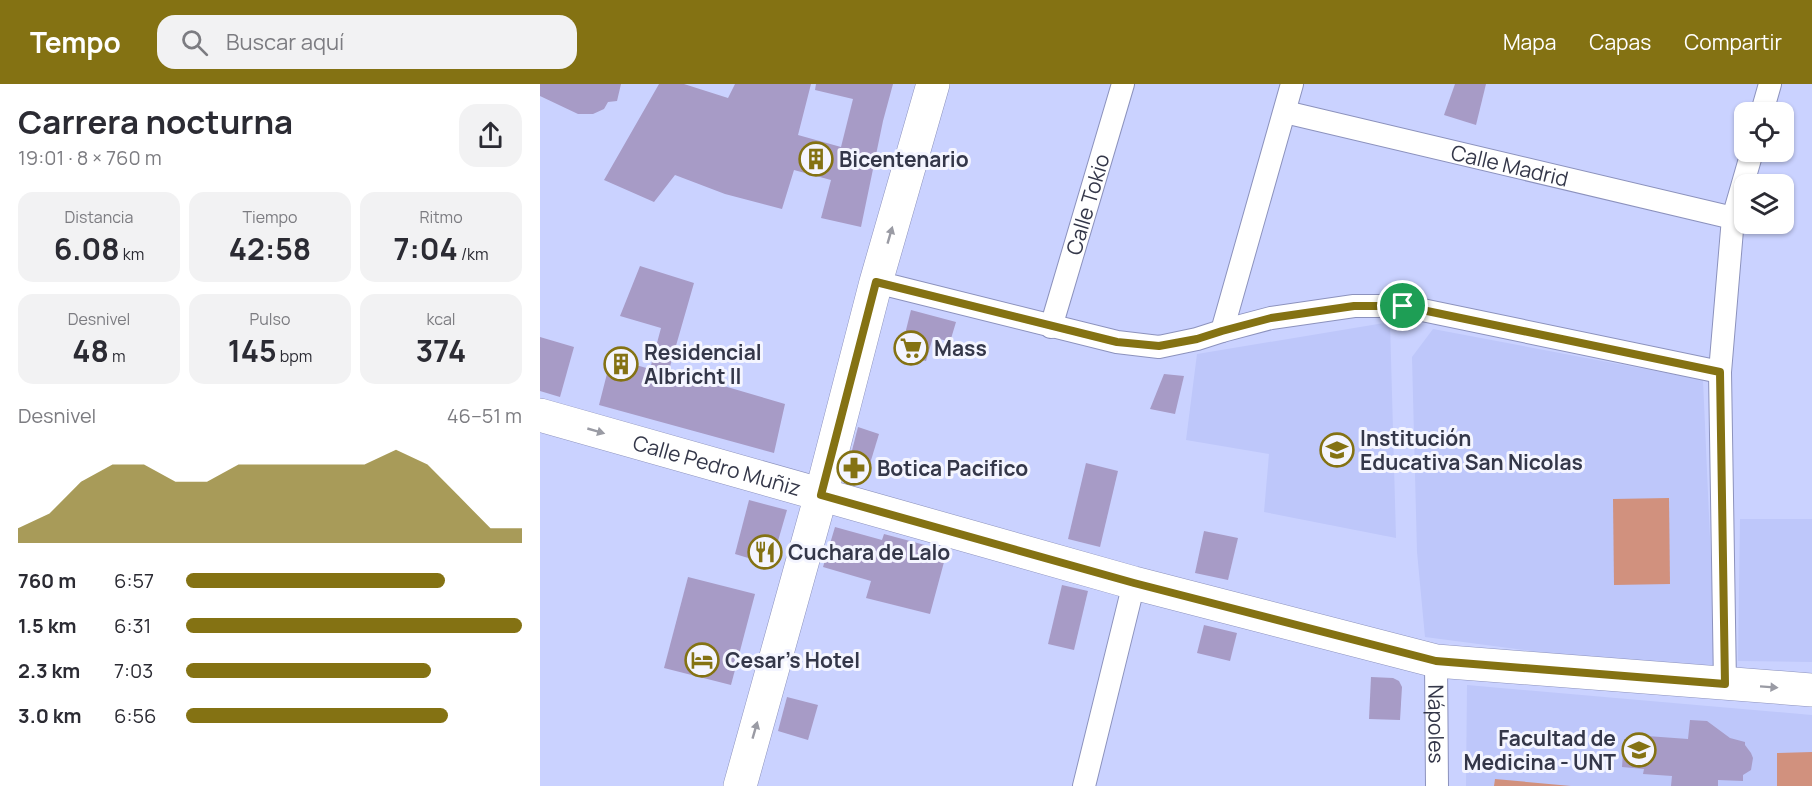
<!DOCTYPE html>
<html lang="es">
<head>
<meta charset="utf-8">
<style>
	body { margin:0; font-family:Manrope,sans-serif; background:#f2f2f3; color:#2b2b33; height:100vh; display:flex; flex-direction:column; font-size:22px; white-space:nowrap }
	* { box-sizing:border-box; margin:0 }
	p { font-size:20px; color:#7c7c81 }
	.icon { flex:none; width:33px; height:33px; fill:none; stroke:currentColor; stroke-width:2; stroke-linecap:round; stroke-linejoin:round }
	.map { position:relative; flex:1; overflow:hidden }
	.side { display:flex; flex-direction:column; background:#fff; width:540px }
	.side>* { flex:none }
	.fabs { position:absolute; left:1194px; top:18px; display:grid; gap:12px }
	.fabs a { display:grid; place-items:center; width:60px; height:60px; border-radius:12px; background:#fff; box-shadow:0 2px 4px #0004; font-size:30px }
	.pin { position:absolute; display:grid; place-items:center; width:51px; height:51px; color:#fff; margin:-26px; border:3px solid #fff; border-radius:50%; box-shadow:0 2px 6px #0007 }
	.round { display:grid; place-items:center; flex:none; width:63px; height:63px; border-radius:18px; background:#f2f2f3 }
	.headline { display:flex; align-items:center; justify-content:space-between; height:102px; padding:0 18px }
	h1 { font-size:33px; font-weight:700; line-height:45px }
	.metrics { display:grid; grid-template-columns:repeat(3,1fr); gap:9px; height:102px; padding:6px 18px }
	.metrics div { display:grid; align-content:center; border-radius:15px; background:#f2f2f3; text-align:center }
	.metrics b { font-size:30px; font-weight:700 }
	.metrics small { font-size:16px; font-weight:400 }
	.metrics p { font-size:16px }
	.chart { height:168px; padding:12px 18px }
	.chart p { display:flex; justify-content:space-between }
	.chart svg { width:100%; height:108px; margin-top:6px; fill:#847213; opacity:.7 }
	ul { padding:0 18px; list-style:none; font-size:20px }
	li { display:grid; grid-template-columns:96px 72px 1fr; align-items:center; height:45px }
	li i { height:15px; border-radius:8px; background:#847213 }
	header { display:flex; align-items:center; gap:36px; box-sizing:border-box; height:84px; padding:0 30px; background:#847213; color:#fff }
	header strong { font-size:28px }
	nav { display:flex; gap:33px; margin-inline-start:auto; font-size:21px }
	.search { width:420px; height:54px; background:#f2f2f3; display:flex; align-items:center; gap:15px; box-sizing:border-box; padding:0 21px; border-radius:18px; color:#7c7c81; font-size:22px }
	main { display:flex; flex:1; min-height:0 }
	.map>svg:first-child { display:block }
	.built { fill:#bec7fa }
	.green { fill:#d1917e }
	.building { fill:#a79bc6 }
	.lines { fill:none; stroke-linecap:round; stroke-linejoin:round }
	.street-casing { stroke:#8c92bd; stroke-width:24 }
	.secondary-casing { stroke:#8c92bd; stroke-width:34 }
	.street { stroke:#fff; stroke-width:22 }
	.secondary { stroke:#fff; stroke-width:33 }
	.oneway { fill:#9a9ba4 }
	.route-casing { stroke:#fff; stroke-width:12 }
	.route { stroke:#847213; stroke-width:8 }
	.labels { text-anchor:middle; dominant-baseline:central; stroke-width:6; stroke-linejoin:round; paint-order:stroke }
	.poi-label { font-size:21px; font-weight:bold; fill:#343749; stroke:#f4f5ff; text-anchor:start }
	.street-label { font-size:21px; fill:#343749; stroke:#f4f5ff }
</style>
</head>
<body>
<header>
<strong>Tempo</strong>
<div class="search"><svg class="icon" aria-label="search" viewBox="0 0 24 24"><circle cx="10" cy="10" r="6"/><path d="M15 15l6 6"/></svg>Buscar aquí</div>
<nav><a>Mapa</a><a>Capas</a><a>Compartir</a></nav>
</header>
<main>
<section class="side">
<div class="headline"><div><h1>Carrera nocturna</h1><p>19:01 · 8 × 760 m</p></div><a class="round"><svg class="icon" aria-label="share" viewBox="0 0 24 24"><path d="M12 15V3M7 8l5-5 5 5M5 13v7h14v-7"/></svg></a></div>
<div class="metrics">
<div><p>Distancia</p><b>6.08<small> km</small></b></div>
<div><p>Tiempo</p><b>42:58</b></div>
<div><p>Ritmo</p><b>7:04<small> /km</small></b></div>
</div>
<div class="metrics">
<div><p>Desnivel</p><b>48<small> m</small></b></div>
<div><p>Pulso</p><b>145<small> bpm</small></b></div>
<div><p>kcal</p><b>374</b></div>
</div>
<div class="chart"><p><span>Desnivel</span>46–51 m</p>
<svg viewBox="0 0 160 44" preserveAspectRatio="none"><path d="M0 44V38L10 32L20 19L30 12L40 12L50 19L60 19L70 12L80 12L90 12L100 12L110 12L120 6L130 12L140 25L150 38L160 38V44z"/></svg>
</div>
<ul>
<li><b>760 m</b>6:57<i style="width:77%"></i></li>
<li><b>1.5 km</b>6:31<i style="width:100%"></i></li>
<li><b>2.3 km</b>7:03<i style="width:73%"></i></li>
<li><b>3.0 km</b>6:56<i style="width:78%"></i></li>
</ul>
</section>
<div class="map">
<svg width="1272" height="702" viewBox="0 0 1272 702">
	<rect width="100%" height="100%" fill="#cad2ff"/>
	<g class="built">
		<path d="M850,238L856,454L724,428L729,370L646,356L657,270Z"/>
		<path d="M893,245L1163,296L1176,591L885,553L877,468L872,273Z"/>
		<path d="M1200,435H1272V578L1198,577Z"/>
		<path d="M927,601L1272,631V702H926Z"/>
	</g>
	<g class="green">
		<path d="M1129,414L1130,500L1074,501L1073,415Z"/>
		<path d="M1272,668V702H1237V669Z"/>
		<path d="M955,695L1031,702H954Z"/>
	</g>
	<g class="building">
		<path d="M0,0H81L77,17L68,18L64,25L53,30H38L0,12Z"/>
		<path d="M119,0H144L188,14L195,0H271L258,51L301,63L313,15L275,6L276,0H353L343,37L321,143L281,134L291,96L254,86L242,125L185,110L135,91L114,118L64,96Z"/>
		<path d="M915,0H946L936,41L904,31Z"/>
		<path d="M100,182L154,199L129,286L245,320L234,369L59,321L71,274L110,285L121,244L80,232Z"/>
		<path d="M371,226L416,238L410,258L393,253L386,277L360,270Z"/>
		<path d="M0,253L34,263L20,313L0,307Z"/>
		<path d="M624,290L644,292L635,330L610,325Z"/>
		<path d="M318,343L339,350L325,396L306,390Z"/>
		<path d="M546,379L578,387L560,463L528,455Z"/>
		<path d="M209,416L247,426L231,481L195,470Z"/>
		<path d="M295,443L342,456L344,450L407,467L390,530L326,514L331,497L283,483Z"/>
		<path d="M664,447L698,454L688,496L655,489Z"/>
		<path d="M148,493L215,510L191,601L124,584Z"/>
		<path d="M522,501L548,507L534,566L508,560Z"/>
		<path d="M664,541L697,549L690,577L657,569Z"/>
		<path d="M831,593L853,594L859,597L862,603L860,636L829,635Z"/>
		<path d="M247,613L278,621L268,656L238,647Z"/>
		<path d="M1150,636L1167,637L1190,654L1205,658V661L1211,669L1213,674L1211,686L1203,691V697L1178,696V702H1131L1132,692L1103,690L1104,685L1082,683L1084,655L1106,656L1107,652L1148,655Z"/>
	</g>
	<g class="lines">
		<defs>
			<g id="street">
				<path id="s1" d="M745,28L1193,134"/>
				<path d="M1222,28L1230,0"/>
				<path d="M336,198L577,258L619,263L657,255L682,247L731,234L814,222H863L1180,288"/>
				<path id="s2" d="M511,243L583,0"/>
				<path d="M682,247L752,0"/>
				<path id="s3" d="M896,577L897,702"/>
				<path d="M1185,600L1180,288L1193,134L1212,68"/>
				<path d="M544,702L594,499"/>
			</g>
			<g id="secondary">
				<path id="s4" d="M0,331L594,499L896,577L1272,606"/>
				<path d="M200,702L281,411L336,198L393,0"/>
			</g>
		</defs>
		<use href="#street" class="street-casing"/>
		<use href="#secondary" class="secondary-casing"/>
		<use href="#street" class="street"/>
		<use href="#secondary" class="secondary"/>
	</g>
	<defs><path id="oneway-solid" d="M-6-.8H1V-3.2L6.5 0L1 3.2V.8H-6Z" transform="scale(1.5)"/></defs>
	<g class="oneway">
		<use href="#oneway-solid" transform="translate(350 151) rotate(-74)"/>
		<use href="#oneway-solid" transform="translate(56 347) rotate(16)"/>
		<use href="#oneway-solid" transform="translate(1229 603) rotate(4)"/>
		<use href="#oneway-solid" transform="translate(215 646) rotate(-74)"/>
	</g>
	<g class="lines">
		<defs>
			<path id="route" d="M336,198L577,258L619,262L657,255L682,247L731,234L814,222H863L1180,288L1185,600L896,577L594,499L281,411Z"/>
		</defs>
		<use href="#route" class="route-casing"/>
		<use href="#route" class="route"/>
	</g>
	<defs>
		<symbol id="building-ring" viewBox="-11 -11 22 22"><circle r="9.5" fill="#f4f5ff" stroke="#847213" stroke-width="1.5"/><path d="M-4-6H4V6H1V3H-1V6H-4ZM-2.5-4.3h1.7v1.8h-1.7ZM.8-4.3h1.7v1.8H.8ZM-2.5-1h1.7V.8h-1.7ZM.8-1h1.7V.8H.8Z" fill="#847213"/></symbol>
		<symbol id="supermarket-ring" viewBox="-11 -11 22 22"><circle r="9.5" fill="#f4f5ff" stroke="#847213" stroke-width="1.5"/><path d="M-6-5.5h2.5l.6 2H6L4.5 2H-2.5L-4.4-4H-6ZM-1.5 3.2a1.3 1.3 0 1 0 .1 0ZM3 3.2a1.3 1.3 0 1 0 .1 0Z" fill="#847213"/></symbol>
		<symbol id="school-ring" viewBox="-11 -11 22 22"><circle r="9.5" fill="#f4f5ff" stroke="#847213" stroke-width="1.5"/><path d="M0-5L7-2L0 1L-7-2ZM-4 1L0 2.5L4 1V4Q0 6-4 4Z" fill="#847213"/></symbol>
		<symbol id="pharmacy-ring" viewBox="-11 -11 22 22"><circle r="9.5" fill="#f4f5ff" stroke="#847213" stroke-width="1.5"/><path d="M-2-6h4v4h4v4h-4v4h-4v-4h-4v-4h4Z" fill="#847213"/></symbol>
		<symbol id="restaurant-ring" viewBox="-11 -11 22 22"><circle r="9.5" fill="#f4f5ff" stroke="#847213" stroke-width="1.5"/><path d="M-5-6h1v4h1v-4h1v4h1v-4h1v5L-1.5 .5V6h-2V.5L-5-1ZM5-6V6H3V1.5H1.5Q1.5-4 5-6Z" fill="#847213"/></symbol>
		<symbol id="hotel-ring" viewBox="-11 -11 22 22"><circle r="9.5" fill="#f4f5ff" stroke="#847213" stroke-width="1.5"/><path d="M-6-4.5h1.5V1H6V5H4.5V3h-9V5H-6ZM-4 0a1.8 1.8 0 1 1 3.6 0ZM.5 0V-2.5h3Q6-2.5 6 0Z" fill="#847213"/></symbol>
		<symbol id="university-ring" viewBox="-11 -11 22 22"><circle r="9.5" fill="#f4f5ff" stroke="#847213" stroke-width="1.5"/><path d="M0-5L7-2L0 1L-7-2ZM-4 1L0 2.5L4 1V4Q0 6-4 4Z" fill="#847213"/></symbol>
	</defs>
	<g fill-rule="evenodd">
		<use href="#building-ring" x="257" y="56" width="38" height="38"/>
		<use href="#supermarket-ring" x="352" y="245" width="38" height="38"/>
		<use href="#building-ring" x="62" y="261" width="38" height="38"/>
		<use href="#school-ring" x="778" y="347" width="38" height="38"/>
		<use href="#pharmacy-ring" x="295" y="365" width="38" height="38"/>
		<use href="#restaurant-ring" x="206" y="449" width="38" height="38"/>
		<use href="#hotel-ring" x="143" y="557" width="38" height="38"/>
		<use href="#university-ring" x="1080" y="647" width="38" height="38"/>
	</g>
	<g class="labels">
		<g class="poi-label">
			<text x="299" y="75">Bicentenario</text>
			<text x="394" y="264">Mass</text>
			<text x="104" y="268">Residencial<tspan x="104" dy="24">Albricht II</tspan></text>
			<text x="820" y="354">Institución<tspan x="820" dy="24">Educativa San Nicolas</tspan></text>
			<text x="337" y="384">Botica Pacifico</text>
			<text x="248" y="468">Cuchara de Lalo</text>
			<text x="185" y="576">Cesar's Hotel</text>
			<text x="1076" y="654" text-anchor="end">Facultad de<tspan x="1076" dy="24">Medicina - UNT</tspan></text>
		</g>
		<g class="street-label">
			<text stroke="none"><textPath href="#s1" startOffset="231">Calle Madrid</textPath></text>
			<text stroke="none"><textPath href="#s2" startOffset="128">Calle Tokio</textPath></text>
			<text stroke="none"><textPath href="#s4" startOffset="184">Calle Pedro Muñiz</textPath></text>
			<text stroke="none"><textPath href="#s3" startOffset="63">Nápoles</textPath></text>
		</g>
	</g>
</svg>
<div class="fabs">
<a><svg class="icon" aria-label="locate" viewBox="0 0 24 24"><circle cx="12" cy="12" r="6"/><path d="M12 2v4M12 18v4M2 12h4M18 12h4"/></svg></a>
<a><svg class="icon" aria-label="layers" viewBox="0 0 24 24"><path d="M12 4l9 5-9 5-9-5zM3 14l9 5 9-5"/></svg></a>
</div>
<div class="pin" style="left:863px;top:222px;background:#1e9e55"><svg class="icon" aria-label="arrive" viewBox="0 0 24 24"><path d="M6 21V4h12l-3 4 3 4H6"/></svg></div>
</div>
</main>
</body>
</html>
